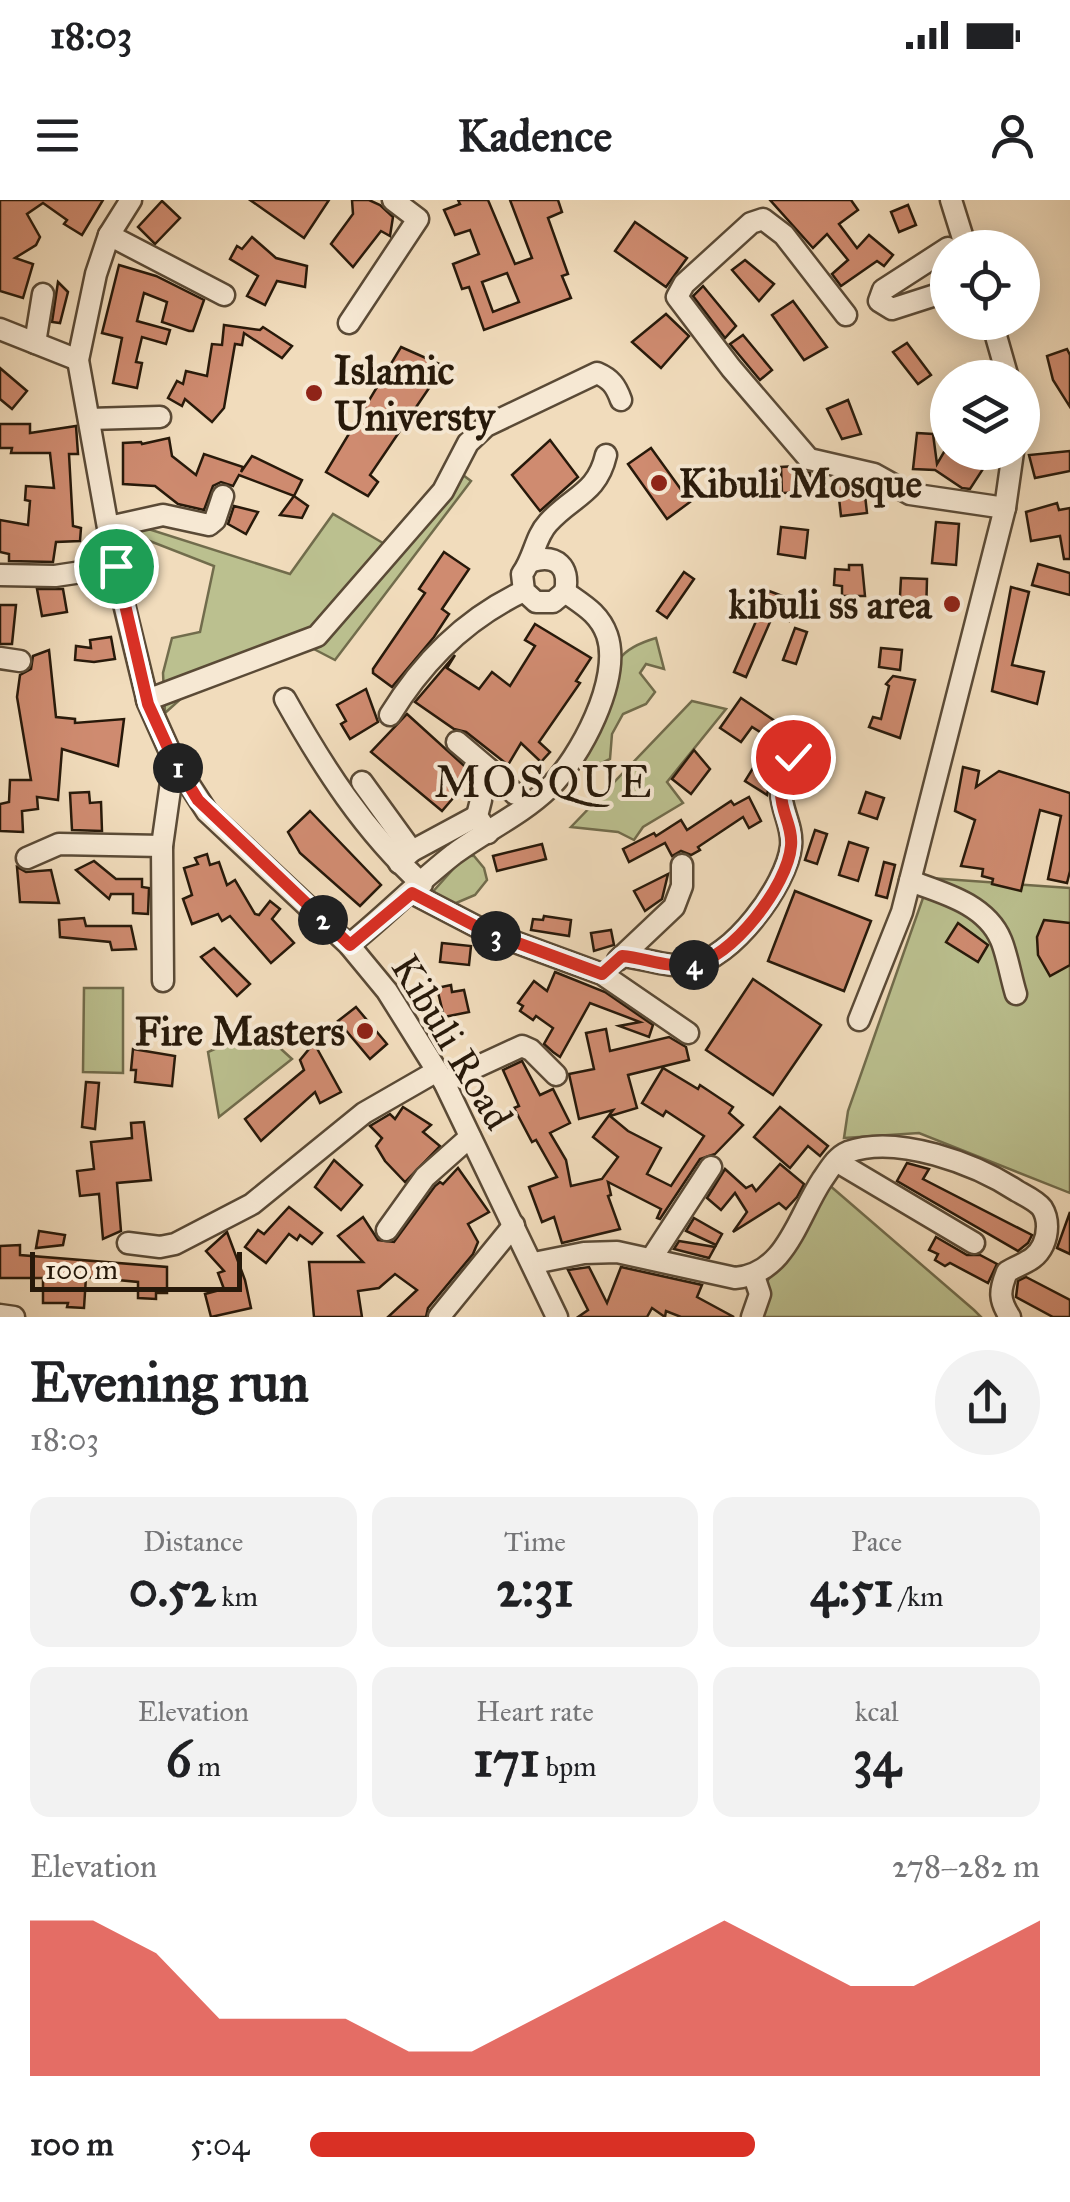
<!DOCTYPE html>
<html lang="en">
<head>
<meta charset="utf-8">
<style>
	body { margin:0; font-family:"IM FELL Great Primer",serif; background:#f2f2f2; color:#202124; height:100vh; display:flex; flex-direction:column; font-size:38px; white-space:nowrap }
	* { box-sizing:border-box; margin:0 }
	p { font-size:32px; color:#757577 }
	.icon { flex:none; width:55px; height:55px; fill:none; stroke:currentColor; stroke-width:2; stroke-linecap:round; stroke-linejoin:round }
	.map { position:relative; height:1117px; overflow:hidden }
	.drawer { display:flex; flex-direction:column; background:#fff; flex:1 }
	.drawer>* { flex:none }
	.buttons { position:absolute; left:930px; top:30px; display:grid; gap:20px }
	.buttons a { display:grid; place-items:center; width:110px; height:110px; border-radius:50%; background:#fff; box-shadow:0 5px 25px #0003; font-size:50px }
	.scale { position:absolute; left:30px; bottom:25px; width:212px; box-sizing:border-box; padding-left:10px; border:5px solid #27190a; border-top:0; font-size:28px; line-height:35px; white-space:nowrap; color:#27190a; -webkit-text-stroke:8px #f6e8d3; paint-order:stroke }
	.pin { position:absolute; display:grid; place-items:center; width:85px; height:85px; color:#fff; margin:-42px; border:5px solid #fff; border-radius:50%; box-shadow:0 2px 10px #0007 }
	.km { position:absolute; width:50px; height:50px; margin:-25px; border-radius:50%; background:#222; color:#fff; font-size:28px; line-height:50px; text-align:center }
	.round { display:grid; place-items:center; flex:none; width:105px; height:105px; border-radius:52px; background:#f2f2f2 }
	.summary { display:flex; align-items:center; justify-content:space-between; height:170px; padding:0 30px }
	h1 { font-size:55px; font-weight:800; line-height:75px }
	.metrics { display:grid; grid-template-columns:repeat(3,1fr); gap:15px; height:170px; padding:10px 30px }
	.metrics div { display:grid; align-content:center; border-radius:20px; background:#f2f2f2; text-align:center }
	.metrics b { font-size:50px; font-weight:800 }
	.metrics small { font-size:28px; font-weight:400 }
	.metrics p { font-size:28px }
	.chart { height:280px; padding:20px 30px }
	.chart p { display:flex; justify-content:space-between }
	.chart svg { width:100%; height:180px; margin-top:10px; fill:#d93025; opacity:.7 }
	ul { padding:0 30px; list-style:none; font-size:32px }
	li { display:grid; grid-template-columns:160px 120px 1fr; align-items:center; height:75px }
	li i { height:25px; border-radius:12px; background:#d93025 }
	.status { display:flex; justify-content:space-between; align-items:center; height:70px; padding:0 50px; background:#fff; direction:ltr }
	.status svg { height:28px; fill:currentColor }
	header { display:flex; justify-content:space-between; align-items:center; height:130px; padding:0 30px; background:#fff; font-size:45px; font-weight:800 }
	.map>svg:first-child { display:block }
	.green { fill:#bbc08f; stroke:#716c4c; stroke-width:2.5 }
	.building { fill:#cf8b70; stroke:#27190a; stroke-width:2.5; fill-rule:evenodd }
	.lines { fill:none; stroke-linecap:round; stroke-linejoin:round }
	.minor-casing { stroke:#5a4a36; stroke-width:25 }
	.minor { stroke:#f6e8d3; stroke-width:20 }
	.route-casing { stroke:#fff; stroke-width:20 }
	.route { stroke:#d93025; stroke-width:12 }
	.poi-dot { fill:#8f2418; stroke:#f6e8d3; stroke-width:4 }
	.labels { text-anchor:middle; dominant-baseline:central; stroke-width:8; stroke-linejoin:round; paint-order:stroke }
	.poi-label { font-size:40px; font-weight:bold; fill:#27190a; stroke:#f6e8d3; text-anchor:start }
	.street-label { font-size:40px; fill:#27190a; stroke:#f6e8d3 }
	.quarter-label { font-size:45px; letter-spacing:2.5px; fill:#27190a; stroke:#f6e8d3 }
</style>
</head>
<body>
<div class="status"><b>18:03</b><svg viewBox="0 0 49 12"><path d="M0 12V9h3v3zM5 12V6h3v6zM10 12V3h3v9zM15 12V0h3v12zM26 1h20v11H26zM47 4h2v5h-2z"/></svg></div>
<header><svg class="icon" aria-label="menu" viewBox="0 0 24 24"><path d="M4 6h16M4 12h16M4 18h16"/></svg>Kadence<svg class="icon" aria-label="person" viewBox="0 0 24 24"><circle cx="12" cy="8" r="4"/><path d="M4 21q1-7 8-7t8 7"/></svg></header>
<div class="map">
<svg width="1070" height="1117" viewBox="0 0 1070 1117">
	<rect width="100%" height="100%" fill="#f1dcbc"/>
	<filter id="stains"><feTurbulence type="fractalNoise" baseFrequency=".002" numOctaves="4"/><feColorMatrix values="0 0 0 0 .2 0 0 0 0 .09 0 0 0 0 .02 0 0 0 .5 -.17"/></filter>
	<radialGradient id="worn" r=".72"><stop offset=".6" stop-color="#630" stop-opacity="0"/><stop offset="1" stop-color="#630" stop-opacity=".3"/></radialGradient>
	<g class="green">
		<path d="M451,266L471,281L335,460L308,446L185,495L165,513L163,473L172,438L200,432L214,366L124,331L120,320L290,374L333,314L383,343Z"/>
		<path d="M656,438L664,469L646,464L640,473L655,492L646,504L623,514L612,534L610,559L587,570L575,556C584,547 598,537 603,526C623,482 595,456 656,438Z"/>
		<path d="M692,501L726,509L667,582L683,603L643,627L634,640L618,632L571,627Z"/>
		<path d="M456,655L474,656L484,668L487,680L475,695L449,706L430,695L454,668Z"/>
		<path d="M930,678L1070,688V993L919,933L844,938L848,911Z"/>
		<path d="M84,788H123V873L83,872Z"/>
		<path d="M259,829L292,859L219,917L208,852Z"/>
		<path d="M828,984L974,1110L981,1117H745Z"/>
	</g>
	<g class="building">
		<path d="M0,0H103L82,35L64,24L67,20L43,3L27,14L40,37L36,45L15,58L33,64L23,98L0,91Z"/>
		<path d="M250,0H329L304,38Z"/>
		<path d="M352,0H369L380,5L393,17L390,36L381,31L353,67L331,44L353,14Z"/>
		<path d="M458,0H488L515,64L532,58L510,0H558L562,12L548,18L568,74L562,76L571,98L484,130L469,87L462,89L453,64L479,54L470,30L455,35L444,10L460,4ZM507,73L519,102L493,112L482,82Z"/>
		<path d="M770,0H851L858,10L839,24L857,48L869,35L893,55L884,66L877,61L841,86L832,74L848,60L827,34L813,48Z"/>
		<path d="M162,1L180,18L155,44L138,27Z"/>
		<path d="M908,5L916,25L899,32L891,12Z"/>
		<path d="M635,22L687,58L666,87L615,51Z"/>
		<path d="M252,37L276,58L307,66L305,87L277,81L265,105L247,96L258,76L230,59L237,46L242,49Z"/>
		<path d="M745,60L774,84L759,101L732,70Z"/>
		<path d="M119,65L156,76L204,100L193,131H189L162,122L167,102L144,93L137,121L170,130L166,144L142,137L136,162L142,163L137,188L113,183L122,138L102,133Z"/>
		<path d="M58,82L68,92L60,123L52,122Z"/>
		<path d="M703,86L736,126L725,138L693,96Z"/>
		<path d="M793,101L827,147L804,160L772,115Z"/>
		<path d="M666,114L689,136L661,168L632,142Z"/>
		<path d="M224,125L260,130L263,127L292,146L282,158L244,133L242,145L235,144L224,208L212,222L185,199L182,206L168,198L177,181L183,184L186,171L207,176L212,144L222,145Z"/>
		<path d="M743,135L772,170L760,180L730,144Z"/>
		<path d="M907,143L931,175L918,184L893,152Z"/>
		<path d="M401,147L444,166L370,275L378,282L368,296L326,272Z"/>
		<path d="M1067,149L1070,155V207L1053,180L1047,156Z"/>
		<path d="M0,168L27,191L12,209L0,199Z"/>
		<path d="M848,200L861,234L842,239L827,209Z"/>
		<path d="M0,224H30V233L76,226L78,254H69L73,326L81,328L80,341L56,342L53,362L9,361V354L0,352V320L28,325L30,301L25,300L26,286L54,288L50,253H11L12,248H0Z"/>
		<path d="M917,233L933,234L937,264L944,252H994L970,289L962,288L935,270L913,269Z"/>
		<path d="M169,238L172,256L196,275L204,254L243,267L241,272L252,256L302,280L294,296L239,275L233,286L221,282L213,286L204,310L178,304L155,286L123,284V243L141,242L142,244Z"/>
		<path d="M550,240L578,277L540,311L512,275Z"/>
		<path d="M651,248L690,302L667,319L628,264Z"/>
		<path d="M1070,251V271L1035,278L1029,255Z"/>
		<path d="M797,266L810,273V292L782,293L781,267Z"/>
		<path d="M837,280L864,286L867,313L841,316Z"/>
		<path d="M294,296L308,306L302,318L280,315Z"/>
		<path d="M1057,303L1059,310L1070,308V359H1064L1060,336L1031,341L1026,312Z"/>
		<path d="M234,306L258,312L246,334L228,324Z"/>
		<path d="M936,322L959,324L956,365L932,363Z"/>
		<path d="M781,327L808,330L805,358L778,354Z"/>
		<path d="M444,352L469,369L442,409L449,414L434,437L392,487L373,473V469L425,393L419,389Z"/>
		<path d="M1038,364L1070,373V395L1032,385Z"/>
		<path d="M849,365H862L865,396H842V386L834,385L835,369L849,370Z"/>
		<path d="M684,372L694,379L667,418L657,411Z"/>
		<path d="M901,378L927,379L926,415L899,414Z"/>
		<path d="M1011,387L1029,392L1012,465L1044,472L1037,504L992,491Z"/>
		<path d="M37,389H63L67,412L42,416Z"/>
		<path d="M769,391L796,401L789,421L773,415L746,477L734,472Z"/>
		<path d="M0,405H16L12,444H0Z"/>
		<path d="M535,424L591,458L576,481L580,483L539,542L550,552L541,562L521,543L508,565L466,532L454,529L415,502L455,455L447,468L479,489L492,472L510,486L535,446L525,440Z"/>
		<path d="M795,428L807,432L796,464L783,460Z"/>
		<path d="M111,437L115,459L94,462L75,460L76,446L91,448L90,440Z"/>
		<path d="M881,448L902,450L900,470L879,467Z"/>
		<path d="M49,450L56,517L75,519V523L124,519L118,566L62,549L58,600L37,597L38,609L22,611L23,632L0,631V604L9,602L10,580H31L17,497L20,475L31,469L33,456Z"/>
		<path d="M893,476L915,480L900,538L869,527L873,517L881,519L889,486L886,484Z"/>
		<path d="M366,489L378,522L350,539L341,524L346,521L337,505Z"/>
		<path d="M741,498L778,523L781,519L794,527L775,558L767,595L745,581L771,539L752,527L741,542L720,528Z"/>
		<path d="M407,514L471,572L465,584L442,611L371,552Z"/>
		<path d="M694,550L710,569L691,594L672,579Z"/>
		<path d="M963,567L979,571L976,587L999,571L1070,593V671L1067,683L1048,679L1061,616L1040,610L1021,691L992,684L993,679L982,676L983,669L961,666L975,620L955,611Z"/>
		<path d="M89,592L90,603L101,602L102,631L72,630L70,593Z"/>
		<path d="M866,592L884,598L877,619L859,613Z"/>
		<path d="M749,597L761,621L749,628L743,617L698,647L700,650L691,655L681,651L672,656L665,643L629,662L623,649L654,633L656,636L681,620L687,630L731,601L734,605Z"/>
		<path d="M310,611L381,685L360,706L300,653L288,632Z"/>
		<path d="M815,630L827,634L817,664L805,660Z"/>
		<path d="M849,642L868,648L858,681L839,675Z"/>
		<path d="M542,644L546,659L497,671L493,656Z"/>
		<path d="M207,654L210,665L219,662L227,685L235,680L255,714L259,715L270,701L280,709L272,719L294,743L271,763L230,716L222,721L218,714L192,724L183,699L192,695L184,668L198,664L195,658Z"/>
		<path d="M94,661L116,679H142V687L149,688L148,714L133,713V694H111L109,699L76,670Z"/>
		<path d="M884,662L895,665L887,698L876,695Z"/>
		<path d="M17,667L26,672L51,670L59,703L20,702Z"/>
		<path d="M668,674L662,699L645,711L634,691Z"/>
		<path d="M795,691L871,721L844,791L768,761Z"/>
		<path d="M544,716L571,720L569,736L531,730L533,719L543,720Z"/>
		<path d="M84,718L86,726H131L136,749L112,750L110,742L60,737L59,720Z"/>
		<path d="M1044,720L1070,723V765L1050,776L1038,755L1037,737Z"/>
		<path d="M958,723L988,745L978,762L946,742Z"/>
		<path d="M611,730L614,745L594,751L591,733Z"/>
		<path d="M442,743L471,746L469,765L440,762Z"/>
		<path d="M214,748L250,784L237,796L201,757Z"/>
		<path d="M555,772L605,792L653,825L649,837L619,826L640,822L590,803L560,857L553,852L544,844L553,828L536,816L533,820L520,811L523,806L518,803L534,781L547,791Z"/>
		<path d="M753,779L821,825L773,895L706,850Z"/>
		<path d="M451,785L452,792L464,790L469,812L444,817L437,788Z"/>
		<path d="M356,807L387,844L370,859L338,821Z"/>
		<path d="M606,829L610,851L669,837L686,847L689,860L628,875L637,908L610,916L628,931L661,948L647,974L671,986L704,936L666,911L663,916L642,903L663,868L698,889L700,885L733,907L729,913L743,925L715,954L700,959L660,1019L657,1018L661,1009L608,982L611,995L608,996L620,1029L562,1043L554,1017L542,1022L529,987L557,977L536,940L532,942L514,908L519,906L503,870L522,861L540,895L553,889L570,923L550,933L566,960L571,986L602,979L618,957L593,937L613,910L579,919L569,874L594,869L586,833Z"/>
		<path d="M314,843L341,892L320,903L315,892L261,941L245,919L304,870L300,860Z"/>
		<path d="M133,849L175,856L172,886L135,882L136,870H131Z"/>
		<path d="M86,882L99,883L95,929L82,927Z"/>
		<path d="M403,907L431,925L423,932L440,946L405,982L385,961L376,946L382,938L370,926L390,914L395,919Z"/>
		<path d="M780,907L828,946L820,956L808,946L790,968L754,937Z"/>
		<path d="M144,922L151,980L117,983L121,1031L103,1039L99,994L80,996L77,971L94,969L91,942L132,938L131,923Z"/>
		<path d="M334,960L362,985L341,1010L315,987Z"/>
		<path d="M907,963L929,969L923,979L1032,1035L1028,1043L1018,1051L897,981Z"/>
		<path d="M780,964L804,984L797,997L786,1009L779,1003L733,1032L747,1012L735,993L721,1010L707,998L725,969L746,988L752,985L756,991Z"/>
		<path d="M458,968L489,1012L468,1024L478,1042L473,1054L428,1108L426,1117H388L417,1090L395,1074L379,1088L358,1091L362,1117H314L309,1062H363L338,1036L363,1017L378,1040L394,1042L435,986L440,982L443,984Z"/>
		<path d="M289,1007L322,1033L312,1044L300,1035L297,1040L289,1034L266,1063L245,1047L258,1030L264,1034Z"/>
		<path d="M1070,1012V1054L1057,1048Z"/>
		<path d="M694,1018L722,1034L716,1045L686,1031Z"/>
		<path d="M39,1031L65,1035L63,1045L36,1048Z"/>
		<path d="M227,1032L245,1080L251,1108L211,1117L205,1094L224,1089L218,1073L224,1071L206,1051Z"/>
		<path d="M936,1037L967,1055H980L997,1064L988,1083L950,1063L945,1066L935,1060L938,1054L929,1050Z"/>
		<path d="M679,1041L715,1047L709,1058L674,1049Z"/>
		<path d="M20,1045V1055L167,1067V1093H156V1099L138,1098V1082L86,1077L84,1108L67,1107L68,1103H43V1078H0V1046Z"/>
		<path d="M589,1067L607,1103L621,1067L702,1085L697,1097L734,1117H681L666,1111L665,1117L652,1108L647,1117H578L588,1110L568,1070Z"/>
		<path d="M1026,1077L1070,1100V1117H1053L1016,1097L1018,1081Z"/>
	</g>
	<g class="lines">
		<defs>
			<g id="minor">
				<path d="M131,0L109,35L96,74L78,160L115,367L148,503L174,561L207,612L349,745L387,791L444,882L557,1117"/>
				<path d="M951,0L966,48"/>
				<path d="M109,35L224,95"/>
				<path d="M948,48L883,90L879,101L892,109L948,91"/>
				<path d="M846,115L784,35L763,19L751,23L684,84L677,97L731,168L809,259L874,274L910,294L1005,308"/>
				<path d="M992,122L1008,178"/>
				<path d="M349,123L418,19L393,0"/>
				<path d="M0,129L78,160"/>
				<path d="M35,143L43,94"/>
				<path d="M89,219L160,217"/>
				<path d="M109,327L163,315L209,325L215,320L223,296"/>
				<path d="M532,361C557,354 570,367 565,392"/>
				<path d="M0,375L55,376L115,367"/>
				<path d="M565,392L553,402H536L524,391L522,374C534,358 535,337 548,323C572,296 597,294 606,255"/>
				<path d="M0,458L20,461"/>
				<path d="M285,499C323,567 364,631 422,684"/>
				<path d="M147,500L317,436L443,291L468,243L486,226L597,173C611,179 616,186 621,200"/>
				<path d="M390,515C423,461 466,418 524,391"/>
				<path d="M457,542L490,570L479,583L481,600L477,616L488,633"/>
				<path d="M490,570L515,594"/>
				<path d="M362,582L412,651"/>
				<path d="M27,658L59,644L162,646"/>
				<path d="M399,663L412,651L477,616"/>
				<path d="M910,681C943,693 986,704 1001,740C1007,754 1011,778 1016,794"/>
				<path d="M412,693L485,731L602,774L688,833"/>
				<path d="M349,745C385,716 418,682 454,654C485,631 521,615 549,588C580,558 622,479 607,435C599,413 583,405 565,392"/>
				<path d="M622,756C645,758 668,768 691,765C731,760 787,685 791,646C793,627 782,612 781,593C780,581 788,568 793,557"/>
				<path d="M618,760L674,707L682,686V665"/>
				<path d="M163,781L162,646L174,561"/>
				<path d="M859,820L902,712L1005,308L1013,252"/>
				<path d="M444,882L522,846L531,850L556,875"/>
				<path d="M836,961L974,1043"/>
				<path d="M387,1030L425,977L470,937"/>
				<path d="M128,1043L160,1047L175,1044L252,1004L364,913L437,871"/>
				<path d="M651,1059L711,967"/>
				<path d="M534,1063L584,1053L617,1052L735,1078C786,1074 797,1018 822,980C829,970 836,957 848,952C897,934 976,964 1017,991C1024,995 1037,1001 1042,1008C1049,1019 1048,1034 1043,1045C1035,1062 1021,1063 1007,1072C999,1091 999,1100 1010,1117"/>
				<path d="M0,1115L14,1117"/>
				<path d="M439,1117L514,1025"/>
				<path d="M752,1117L760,1094L754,1076"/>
			</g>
		</defs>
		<use href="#minor" class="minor-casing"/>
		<use href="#minor" class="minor"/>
	</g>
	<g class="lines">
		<defs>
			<path id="route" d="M116,366L148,504L174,561L198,600L350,745L412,693L485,731L602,774L622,756C645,758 668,768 691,765C731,760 788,685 791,646C793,627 781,612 781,593C780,581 788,568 793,557"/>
		</defs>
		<use href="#route" class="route-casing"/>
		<use href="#route" class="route"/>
	</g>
	<g class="poi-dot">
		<circle cx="314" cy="193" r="10"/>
		<circle cx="659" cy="283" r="10"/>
		<circle cx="952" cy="404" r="10"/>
		<circle cx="365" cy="831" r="10"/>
	</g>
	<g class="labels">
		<g class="poi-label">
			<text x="334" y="170">Islamic<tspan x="334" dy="46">Universty</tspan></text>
			<text x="679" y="283">Kibuli Mosque</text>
			<text x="932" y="404" text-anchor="end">kibuli ss area</text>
			<text x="345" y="831" text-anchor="end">Fire Masters</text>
		</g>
		<g class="street-label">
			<text transform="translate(452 842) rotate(59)">Kibuli Road</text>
		</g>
		<g class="quarter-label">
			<text x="544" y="581">MOSQUE</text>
		</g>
	</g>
	<rect width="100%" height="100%" filter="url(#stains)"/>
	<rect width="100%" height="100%" fill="url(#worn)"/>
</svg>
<div class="buttons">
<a><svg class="icon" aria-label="locate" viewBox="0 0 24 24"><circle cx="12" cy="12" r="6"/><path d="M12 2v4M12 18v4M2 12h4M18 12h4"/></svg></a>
<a><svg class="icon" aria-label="layers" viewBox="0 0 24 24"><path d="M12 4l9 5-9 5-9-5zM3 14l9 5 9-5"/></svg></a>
</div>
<div class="scale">100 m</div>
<div class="pin" style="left:116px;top:366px;background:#1e9e55"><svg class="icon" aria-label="arrive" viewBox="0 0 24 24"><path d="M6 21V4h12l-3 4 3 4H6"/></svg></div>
<div class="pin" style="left:793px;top:557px;background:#d93025"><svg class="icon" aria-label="check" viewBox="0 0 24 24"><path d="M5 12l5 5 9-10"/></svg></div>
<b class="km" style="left:178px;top:568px">1</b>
<b class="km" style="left:323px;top:720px">2</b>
<b class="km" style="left:496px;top:736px">3</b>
<b class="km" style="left:694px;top:765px">4</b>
</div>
<section class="drawer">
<div class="summary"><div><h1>Evening run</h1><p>18:03</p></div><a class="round"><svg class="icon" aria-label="share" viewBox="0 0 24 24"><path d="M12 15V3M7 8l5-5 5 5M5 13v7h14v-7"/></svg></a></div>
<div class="metrics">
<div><p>Distance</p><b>0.52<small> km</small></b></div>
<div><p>Time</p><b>2:31</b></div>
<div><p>Pace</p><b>4:51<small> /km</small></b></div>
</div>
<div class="metrics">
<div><p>Elevation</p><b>6<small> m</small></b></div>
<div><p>Heart rate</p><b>171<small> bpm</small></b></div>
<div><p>kcal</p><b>34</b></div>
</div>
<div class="chart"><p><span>Elevation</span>278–282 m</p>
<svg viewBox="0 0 160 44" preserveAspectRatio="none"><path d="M0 44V6L10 6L20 14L30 30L40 30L50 30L60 38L70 38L80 30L90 22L100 14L110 6L120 14L130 22L140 22L150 14L160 6V44z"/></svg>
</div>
<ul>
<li><b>100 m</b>5:04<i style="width:61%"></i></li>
</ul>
</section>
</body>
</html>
